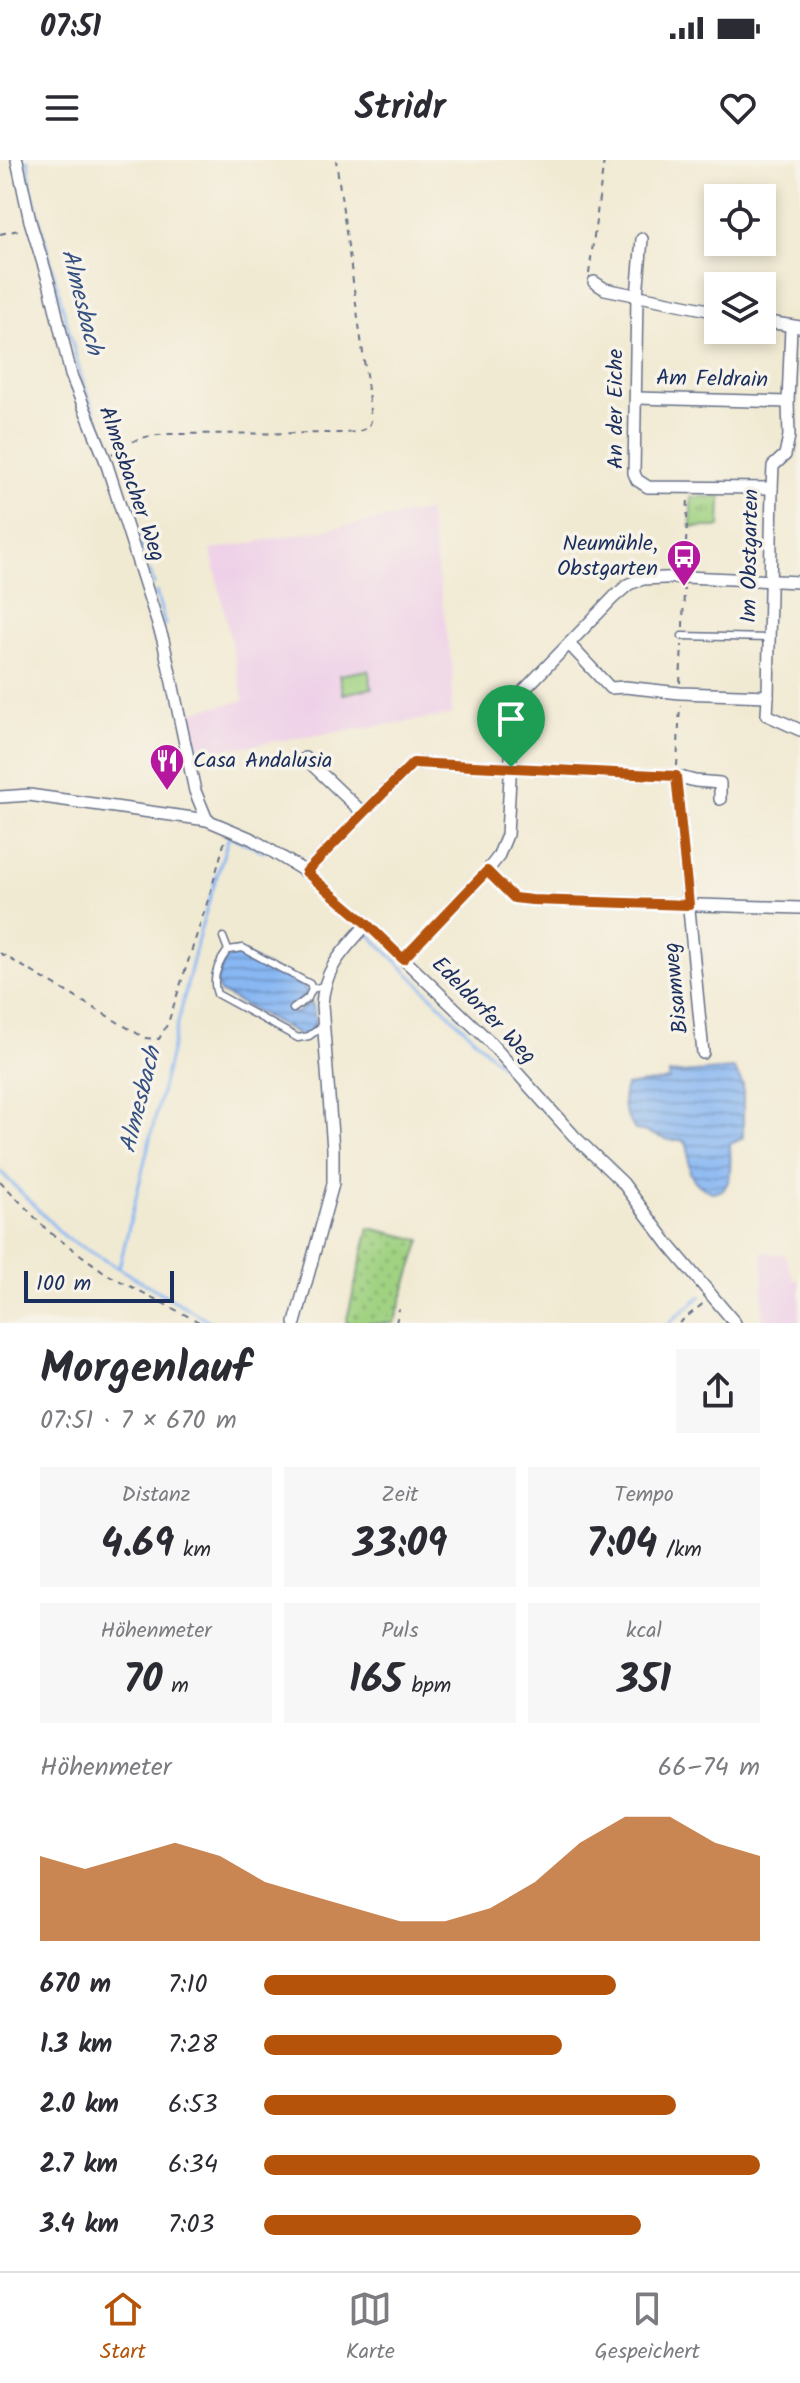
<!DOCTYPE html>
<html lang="de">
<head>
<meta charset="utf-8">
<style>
	body { margin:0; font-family:Kalam,sans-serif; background:#f7f7f7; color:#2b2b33; height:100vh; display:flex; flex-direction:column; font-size:30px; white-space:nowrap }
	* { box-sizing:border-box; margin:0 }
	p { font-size:26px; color:#7c7c81 }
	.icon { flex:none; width:44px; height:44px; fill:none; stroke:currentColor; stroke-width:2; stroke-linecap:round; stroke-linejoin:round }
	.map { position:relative; height:1163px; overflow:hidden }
	.details { display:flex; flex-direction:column; background:#fff; flex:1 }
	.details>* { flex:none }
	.tools { position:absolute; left:704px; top:24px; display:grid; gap:16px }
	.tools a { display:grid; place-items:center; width:72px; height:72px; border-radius:0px; background:#fff; box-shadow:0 4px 12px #0003; font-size:40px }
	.scale { position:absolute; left:24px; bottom:20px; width:150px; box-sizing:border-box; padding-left:8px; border:4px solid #1b2f5e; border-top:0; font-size:22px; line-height:28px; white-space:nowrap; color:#1b2f5e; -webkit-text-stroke:6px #f7f3e8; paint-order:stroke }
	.pin { position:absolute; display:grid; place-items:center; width:68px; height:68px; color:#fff; margin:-82px -34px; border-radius:50% 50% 50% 0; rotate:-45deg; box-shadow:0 0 8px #0007 }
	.pin .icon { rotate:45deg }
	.round { display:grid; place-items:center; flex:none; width:84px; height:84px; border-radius:0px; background:#f7f7f7 }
	.headline { display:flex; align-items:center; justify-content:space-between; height:136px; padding:0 40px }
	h1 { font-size:44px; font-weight:700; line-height:60px }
	.metrics { display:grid; grid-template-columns:repeat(3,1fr); gap:12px; height:136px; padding:8px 40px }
	.metrics div { display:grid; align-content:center; border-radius:0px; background:#f7f7f7; text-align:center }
	.metrics b { font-size:40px; font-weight:700 }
	.metrics small { font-size:22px; font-weight:400 }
	.metrics p { font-size:22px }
	.chart { height:224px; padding:16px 40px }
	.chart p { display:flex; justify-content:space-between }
	.chart svg { width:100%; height:144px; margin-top:8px; fill:#b45309; opacity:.7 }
	ul { padding:0 40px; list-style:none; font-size:26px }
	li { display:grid; grid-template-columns:128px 96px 1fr; align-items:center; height:60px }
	li i { height:20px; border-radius:10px; background:#b45309 }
	.status { display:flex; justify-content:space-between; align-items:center; height:56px; padding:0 40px; background:#fff; direction:ltr }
	.status svg { height:22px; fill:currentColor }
	header { display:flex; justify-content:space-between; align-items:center; height:104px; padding:0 40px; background:#fff; font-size:36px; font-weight:700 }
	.tab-bar { display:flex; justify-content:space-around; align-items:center; height:112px; border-top:2px solid #e1e1e2; background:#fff; font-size:22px; color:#7c7c81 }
	.tab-bar a { display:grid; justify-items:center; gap:4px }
	.tab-bar .current { color:#b45309 }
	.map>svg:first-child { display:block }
	.built { fill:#eed0e8 }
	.grass { fill:url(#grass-tufts); stroke:#5e8070; stroke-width:2 }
	.garden { fill:url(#garden-dots); stroke:#5e8070; stroke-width:2 }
	.pitch { fill:#a0d282; stroke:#5e8070; stroke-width:2 }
	.water { fill:url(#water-rules); stroke:#5273a8; stroke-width:2 }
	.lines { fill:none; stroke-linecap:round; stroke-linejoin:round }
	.stream { stroke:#88b7f3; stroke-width:3 }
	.service-casing { stroke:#667087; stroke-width:9 }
	.minor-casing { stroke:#667087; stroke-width:14 }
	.path { stroke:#667087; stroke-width:2; stroke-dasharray:6 6; stroke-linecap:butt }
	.service { stroke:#fff; stroke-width:6 }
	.minor { stroke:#fff; stroke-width:11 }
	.route-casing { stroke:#fff; stroke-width:16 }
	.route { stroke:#b45309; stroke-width:10 }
	.labels { text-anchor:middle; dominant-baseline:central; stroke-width:7; stroke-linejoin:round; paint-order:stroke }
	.street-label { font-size:22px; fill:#1b2f5e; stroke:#f7f3e8 }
	.poi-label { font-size:22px; fill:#1b2f5e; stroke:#f7f3e8; text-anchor:end }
	.water-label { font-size:24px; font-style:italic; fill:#365183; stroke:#f7f3e8 }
</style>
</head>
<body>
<div class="status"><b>07:51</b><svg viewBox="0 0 49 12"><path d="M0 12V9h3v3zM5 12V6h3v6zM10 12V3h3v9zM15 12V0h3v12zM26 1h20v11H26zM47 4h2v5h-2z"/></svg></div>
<header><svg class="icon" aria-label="menu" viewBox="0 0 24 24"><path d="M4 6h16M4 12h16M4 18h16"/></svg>Stridr<svg class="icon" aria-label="heart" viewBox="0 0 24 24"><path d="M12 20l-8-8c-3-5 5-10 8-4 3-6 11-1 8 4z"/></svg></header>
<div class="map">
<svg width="800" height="1163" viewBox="0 0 800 1163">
	<defs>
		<pattern id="grass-tufts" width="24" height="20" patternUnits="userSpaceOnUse" patternTransform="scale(2)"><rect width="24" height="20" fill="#a0d282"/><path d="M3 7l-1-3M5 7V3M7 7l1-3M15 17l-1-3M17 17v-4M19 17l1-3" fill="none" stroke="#82ab6e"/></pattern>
		<pattern id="garden-dots" width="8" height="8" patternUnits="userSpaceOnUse" patternTransform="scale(2)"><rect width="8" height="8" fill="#a0d282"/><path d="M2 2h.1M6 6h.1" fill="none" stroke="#82ab6e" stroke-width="1.8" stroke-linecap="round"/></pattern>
		<pattern id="water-rules" width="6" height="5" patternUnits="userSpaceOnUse" patternTransform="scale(2)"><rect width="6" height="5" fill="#88b7f3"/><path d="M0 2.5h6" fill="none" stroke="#6e95c8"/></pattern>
	</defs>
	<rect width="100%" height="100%" fill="#f7f3e8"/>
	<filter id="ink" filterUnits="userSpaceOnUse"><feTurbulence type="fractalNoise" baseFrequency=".0125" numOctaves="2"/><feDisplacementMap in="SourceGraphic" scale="16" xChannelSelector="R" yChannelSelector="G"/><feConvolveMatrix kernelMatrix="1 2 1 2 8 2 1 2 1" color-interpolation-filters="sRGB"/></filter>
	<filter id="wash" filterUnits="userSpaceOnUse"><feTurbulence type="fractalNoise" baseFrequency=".006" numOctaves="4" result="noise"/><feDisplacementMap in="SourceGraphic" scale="32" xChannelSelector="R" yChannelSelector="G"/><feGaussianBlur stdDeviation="1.8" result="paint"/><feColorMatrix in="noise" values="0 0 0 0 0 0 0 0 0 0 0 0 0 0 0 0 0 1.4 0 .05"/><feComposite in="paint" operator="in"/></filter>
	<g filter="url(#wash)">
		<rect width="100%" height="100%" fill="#f1ead3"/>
		<g class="built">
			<path d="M428,351L453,511L451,555L191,594L183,553L244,541L211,390Z"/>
			<path d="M763,1092L785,1095L794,1120L800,1121V1163H763Z"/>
		</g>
		<path class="grass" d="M691,337H721L720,367H691Z"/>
		<path class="garden" d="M369,1068L421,1080L394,1163H346Z"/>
		<path class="pitch" d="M368,510L372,528L343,534L339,515Z"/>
		<g class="water">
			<path d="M244,794L305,828L307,834L291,849L295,854L310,843L313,845C315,860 319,873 300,875L220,832L216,824C223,803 219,796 244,794Z"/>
			<path d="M734,909L743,925V978L730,984C730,995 732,1010 728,1021C721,1042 698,1029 691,1015C687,1006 690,992 687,985C683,977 676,981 670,980C658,978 649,971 635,970C625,952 619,947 626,926L669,920V914Z"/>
		</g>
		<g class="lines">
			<g class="stream">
				<path d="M28,0L31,28L81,216L108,289"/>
				<path d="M113,299L133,360"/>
				<path d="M136,368L148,405"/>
				<path d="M150,412L154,424"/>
				<path d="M156,432L165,465"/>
				<path d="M199,615L202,624"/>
				<path d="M301,715L326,736"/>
				<path d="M341,749L358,764"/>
				<path d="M370,775L506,910"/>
				<path d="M0,1011L65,1077L213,1163"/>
				<path d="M119,1108L200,771L229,676L264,692"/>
				<path d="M669,1163L701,1136"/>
			</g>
		</g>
	</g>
	<g filter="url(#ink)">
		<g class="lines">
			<defs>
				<g id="service">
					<path d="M682,476L769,478"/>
					<path d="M223,777L228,790"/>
					<path d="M323,826L312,829L310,824L243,788L228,790C218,803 211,818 217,834L298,878L309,876L324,865"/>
					<path d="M293,849L308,838L312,829"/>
				</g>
				<g id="minor">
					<path d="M17,0L30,61L50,126L71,215L105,299L163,480L195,631L207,660"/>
					<path d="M642,79L637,136L634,313L637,320L648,327L772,328"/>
					<path d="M594,122L605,129L718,152"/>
					<path d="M762,161L800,167"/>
					<path d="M636,238L788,242"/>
					<path d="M569,484L610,528L625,527L680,533L768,536L772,328L773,306L785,295L789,276L788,242L791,167"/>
					<path d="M768,536L767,555L800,570"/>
					<path d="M305,598L363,653"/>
					<path d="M676,616L703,893"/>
					<path d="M0,637L29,635L207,660L252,679L306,712L367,764L486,878L574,976L623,1023L669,1085L735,1163"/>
					<path d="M487,711L514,738L532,740L800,748"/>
					<path d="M306,712L413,603L676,616L695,621L720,623V639"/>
					<path d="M403,799L487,711L498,697L507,675L513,560L524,530L614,437L629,424L643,419L685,417L800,422"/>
					<path d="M295,1163L333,1024V989L322,845C324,808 344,790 367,764"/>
				</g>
			</defs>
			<use href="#service" class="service-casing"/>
			<use href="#minor" class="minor-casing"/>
			<g class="path">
				<path d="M0,74L23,69"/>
				<path d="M589,114L604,0"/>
				<path d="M112,294C133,279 143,276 169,274L345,273L357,272L368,268L371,261L367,222L336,0"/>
				<path d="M685,407L688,337"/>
				<path d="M683,467L684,429"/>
				<path d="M680,523L682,485"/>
				<path d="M677,606L680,545"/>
				<path d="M0,793L145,878L159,879L168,863L210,734L225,680"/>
				<path d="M0,1021L48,1071L107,1114L201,1163"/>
				<path d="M396,1163L399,1149"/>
				<path d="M679,1163L705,1142"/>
			</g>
			<use href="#service" class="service"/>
			<use href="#minor" class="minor"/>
		</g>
	</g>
	<g class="lines" filter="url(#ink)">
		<defs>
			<path id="route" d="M413,603L676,616L689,745L532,740L514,738L487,711L403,799L367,764L306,712Z"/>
		</defs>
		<use href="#route" class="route-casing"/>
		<use href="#route" class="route"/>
	</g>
	<defs>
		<symbol id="bus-pin" viewBox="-11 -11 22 30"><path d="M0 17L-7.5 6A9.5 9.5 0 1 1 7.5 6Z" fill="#b5179e" stroke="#f7f3e8"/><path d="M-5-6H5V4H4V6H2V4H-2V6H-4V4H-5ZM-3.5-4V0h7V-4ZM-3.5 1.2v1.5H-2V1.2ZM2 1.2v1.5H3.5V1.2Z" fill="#fff"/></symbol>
		<symbol id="restaurant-pin" viewBox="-11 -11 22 30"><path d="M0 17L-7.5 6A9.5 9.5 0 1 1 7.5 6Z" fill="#b5179e" stroke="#f7f3e8"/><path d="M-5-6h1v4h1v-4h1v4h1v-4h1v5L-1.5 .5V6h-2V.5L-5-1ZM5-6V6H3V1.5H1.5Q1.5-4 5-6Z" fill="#fff"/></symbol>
	</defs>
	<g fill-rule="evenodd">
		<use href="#bus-pin" x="664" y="377" width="40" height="54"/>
		<use href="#restaurant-pin" x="147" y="581" width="40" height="54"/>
	</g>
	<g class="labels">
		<g class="street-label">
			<text transform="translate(712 220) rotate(1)">Am Feldrain</text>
			<text transform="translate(616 249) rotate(-90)">An der Eiche</text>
			<text transform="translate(131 324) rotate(71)">Almesbacher Weg</text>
			<text transform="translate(751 396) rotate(-89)">Im Obstgarten</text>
			<text transform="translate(677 828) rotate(-96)">Bisamweg</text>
			<text transform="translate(483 851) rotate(46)">Edeldorfer Weg</text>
		</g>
		<g class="poi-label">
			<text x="658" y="384">Neumühle,<tspan x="658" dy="25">Obstgarten</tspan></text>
			<text x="193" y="601" text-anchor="start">Casa Andalusia</text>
		</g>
		<g class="water-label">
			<text transform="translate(81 142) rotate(76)">Almesbach</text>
			<text transform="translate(141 940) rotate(-76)">Almesbach</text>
		</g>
	</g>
</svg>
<div class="tools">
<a><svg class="icon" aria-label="locate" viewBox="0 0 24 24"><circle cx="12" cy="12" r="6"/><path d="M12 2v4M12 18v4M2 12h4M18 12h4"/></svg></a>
<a><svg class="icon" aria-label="layers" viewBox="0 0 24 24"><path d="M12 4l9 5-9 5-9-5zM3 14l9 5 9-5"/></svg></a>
</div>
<div class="scale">100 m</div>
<div class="pin" style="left:511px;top:607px;background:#1e9e55"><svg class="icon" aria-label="arrive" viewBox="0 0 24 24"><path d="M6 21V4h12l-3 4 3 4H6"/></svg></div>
</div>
<section class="details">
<div class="headline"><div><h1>Morgenlauf</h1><p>07:51 · 7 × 670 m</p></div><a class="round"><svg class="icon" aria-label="share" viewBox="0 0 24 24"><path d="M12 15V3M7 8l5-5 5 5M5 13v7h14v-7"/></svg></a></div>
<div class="metrics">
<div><p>Distanz</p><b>4.69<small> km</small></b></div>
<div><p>Zeit</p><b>33:09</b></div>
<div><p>Tempo</p><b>7:04<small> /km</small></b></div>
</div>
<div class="metrics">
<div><p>Höhenmeter</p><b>70<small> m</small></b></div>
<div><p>Puls</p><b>165<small> bpm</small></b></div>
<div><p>kcal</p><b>351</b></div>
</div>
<div class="chart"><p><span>Höhenmeter</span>66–74 m</p>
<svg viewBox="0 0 160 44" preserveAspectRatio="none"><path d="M0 44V18L10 22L20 18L30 14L40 18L50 26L60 30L70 34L80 38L90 38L100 34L110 26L120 14L130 6L140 6L150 14L160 18V44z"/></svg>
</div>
<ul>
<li><b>670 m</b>7:10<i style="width:71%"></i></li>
<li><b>1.3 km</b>7:28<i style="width:60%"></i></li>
<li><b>2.0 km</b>6:53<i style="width:83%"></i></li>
<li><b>2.7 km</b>6:34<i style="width:100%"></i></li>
<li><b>3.4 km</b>7:03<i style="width:76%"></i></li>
</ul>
</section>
<nav class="tab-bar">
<a class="current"><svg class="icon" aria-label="home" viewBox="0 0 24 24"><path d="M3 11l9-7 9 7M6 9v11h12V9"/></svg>Start</a>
<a><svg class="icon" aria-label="map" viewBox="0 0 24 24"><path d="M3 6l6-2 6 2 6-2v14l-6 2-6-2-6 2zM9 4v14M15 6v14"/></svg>Karte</a>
<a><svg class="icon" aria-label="saved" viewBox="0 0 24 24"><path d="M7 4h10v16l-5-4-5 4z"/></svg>Gespeichert</a>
</nav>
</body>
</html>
